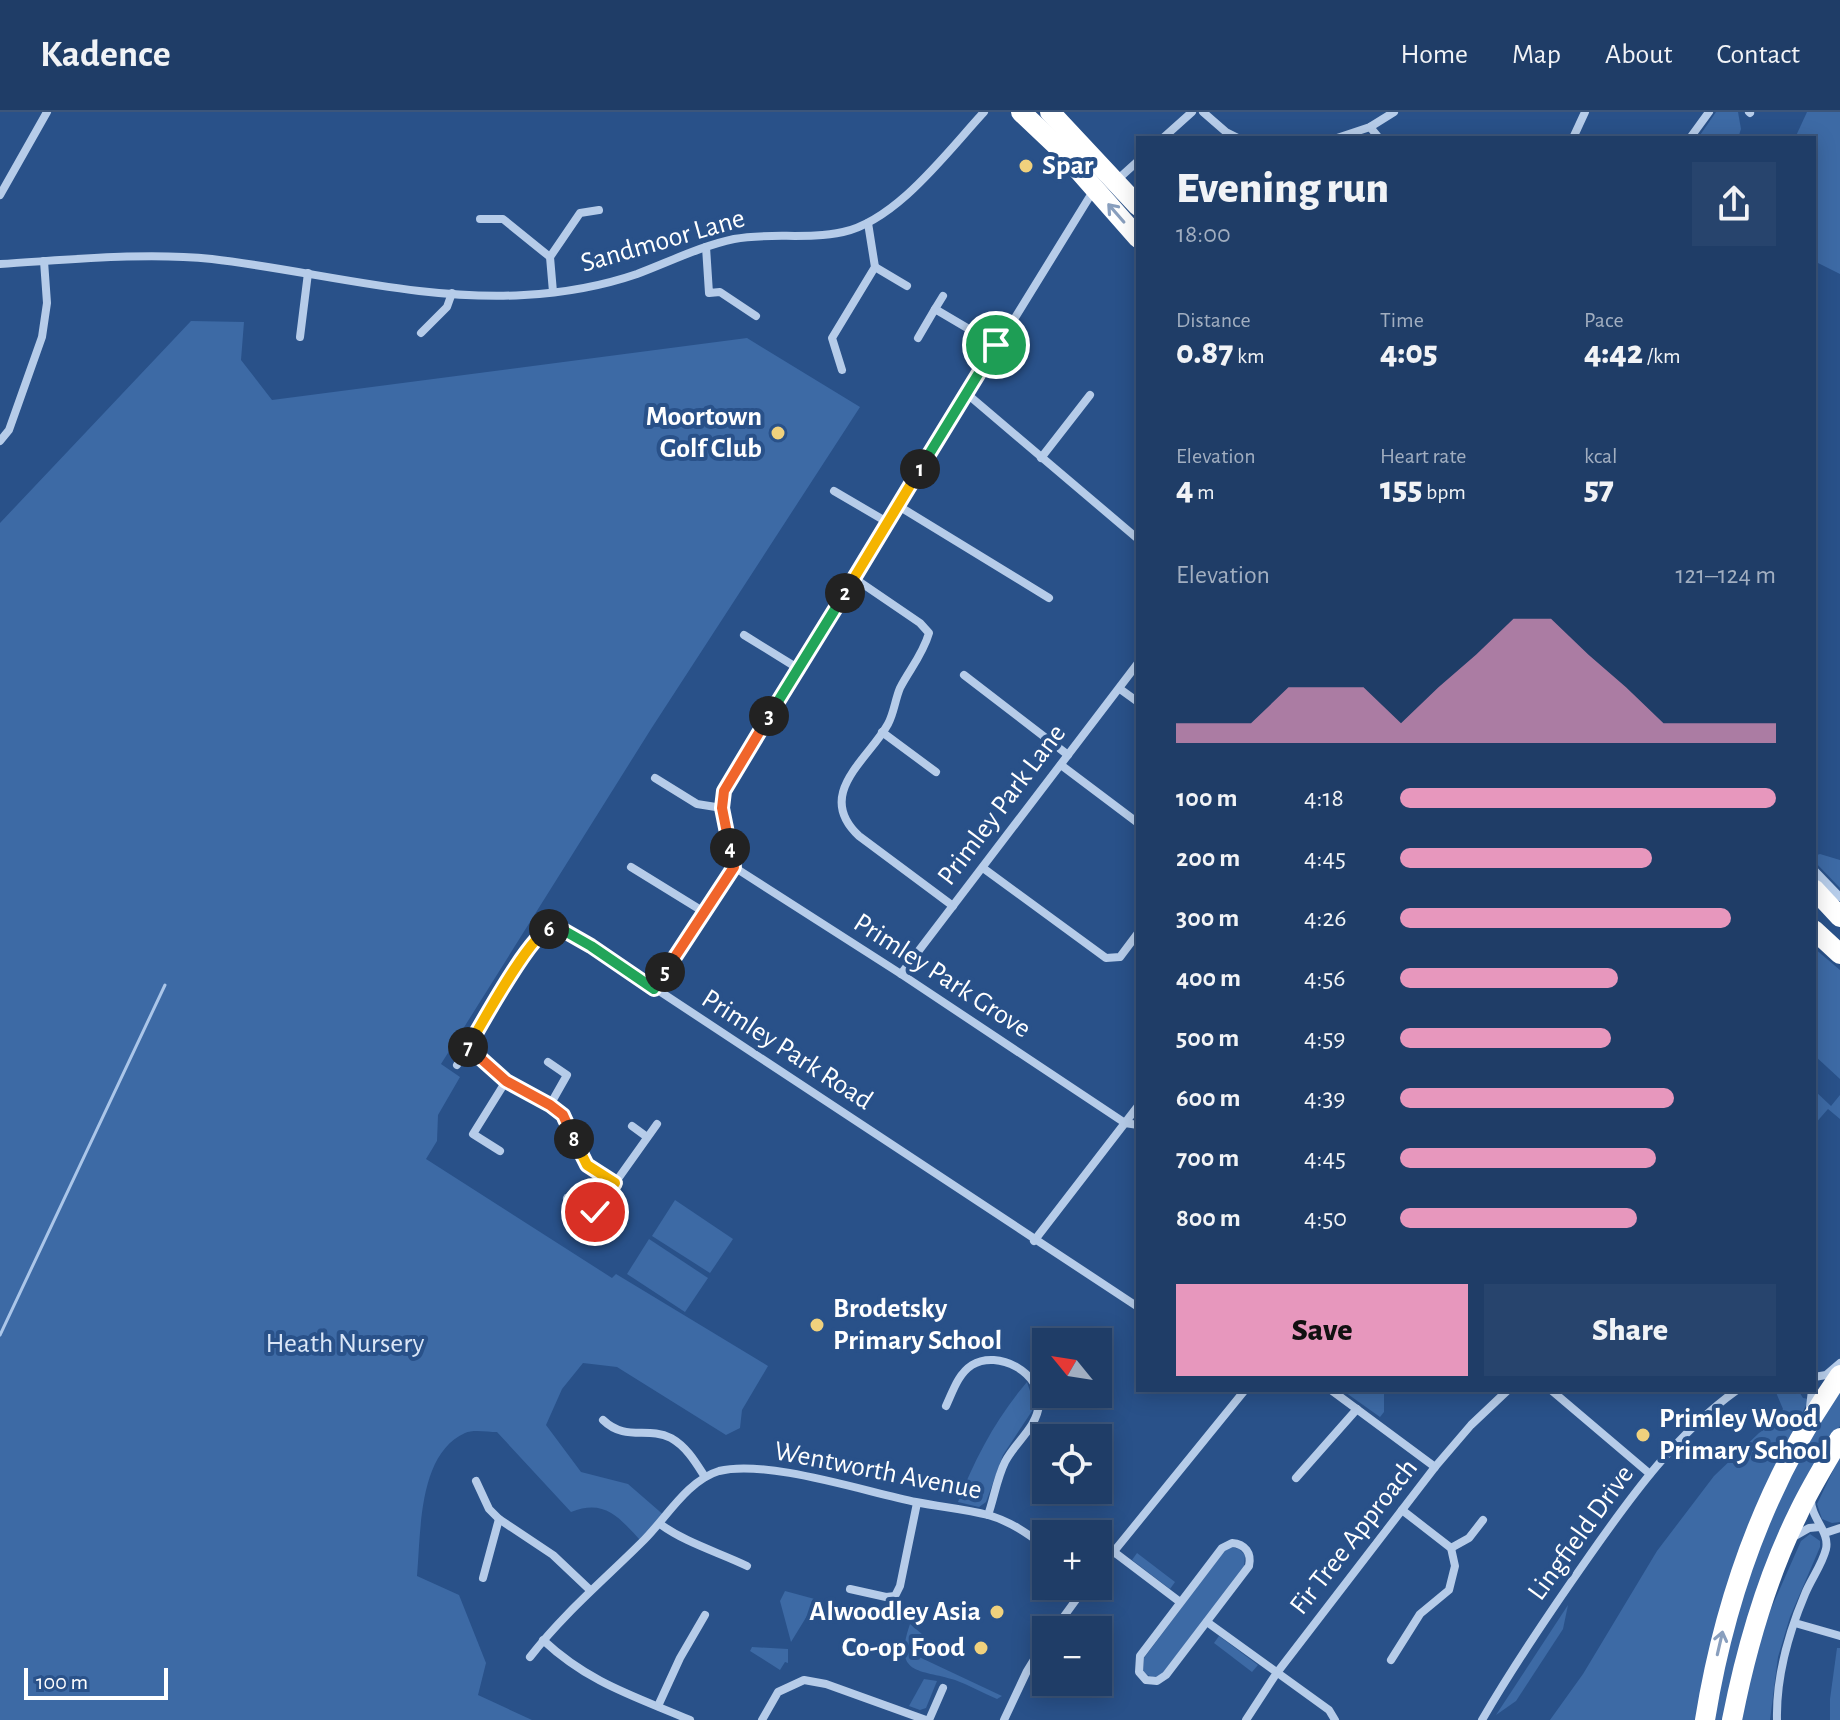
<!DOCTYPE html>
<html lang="en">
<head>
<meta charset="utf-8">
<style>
	body { margin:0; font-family:"Alegreya Sans",sans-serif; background:#27446d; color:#f1f3f6; height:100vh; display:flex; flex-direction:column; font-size:30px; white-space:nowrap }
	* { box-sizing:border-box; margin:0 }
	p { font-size:26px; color:#a1aec0 }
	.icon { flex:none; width:44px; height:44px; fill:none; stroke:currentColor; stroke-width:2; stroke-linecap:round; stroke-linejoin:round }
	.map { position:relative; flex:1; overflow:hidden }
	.sheet { position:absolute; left:1136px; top:24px; width:680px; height:1256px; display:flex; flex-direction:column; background:#1f3d67; border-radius:0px; box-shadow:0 4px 20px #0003,0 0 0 2px #3c567b }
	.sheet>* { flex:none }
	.needle { width:52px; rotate:300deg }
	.buttons { position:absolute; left:1032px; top:1216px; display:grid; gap:16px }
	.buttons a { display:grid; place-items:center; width:80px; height:80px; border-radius:0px; background:#1f3d67; box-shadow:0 4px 20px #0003,0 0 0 2px #3c567b; font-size:40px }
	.scale { position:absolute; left:24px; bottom:20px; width:144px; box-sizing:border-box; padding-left:8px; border:4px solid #fff; border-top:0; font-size:22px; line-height:28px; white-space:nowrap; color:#fff; -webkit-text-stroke:6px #295189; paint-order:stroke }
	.pin { position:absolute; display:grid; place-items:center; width:68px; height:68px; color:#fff; margin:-34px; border:4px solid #fff; border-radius:50%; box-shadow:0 2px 8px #0007 }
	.km { position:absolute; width:40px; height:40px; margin:-20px; border-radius:50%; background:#222; color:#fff; font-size:22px; line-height:40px; text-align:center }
	.round { display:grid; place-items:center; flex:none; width:84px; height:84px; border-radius:0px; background:#27446d }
	.head { display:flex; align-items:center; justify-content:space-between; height:136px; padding:0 40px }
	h1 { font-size:44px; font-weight:800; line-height:60px }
	.stats { display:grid; grid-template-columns:repeat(3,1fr); gap:12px; height:136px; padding:8px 40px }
	.stats div { display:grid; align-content:center }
	.stats b { font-size:34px; font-weight:800 }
	.stats small { font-size:22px; font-weight:400 }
	.stats p { font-size:22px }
	.chart { height:224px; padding:16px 40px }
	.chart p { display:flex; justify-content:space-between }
	.chart svg { width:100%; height:144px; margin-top:8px; fill:#e797bd; opacity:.7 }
	.action { display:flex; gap:16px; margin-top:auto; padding:16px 40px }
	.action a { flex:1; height:92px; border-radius:0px; background:#e797bd; color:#111; font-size:32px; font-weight:800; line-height:92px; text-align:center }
	.action a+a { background:#27446d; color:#f1f3f6 }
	ul { padding:0 40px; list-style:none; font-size:26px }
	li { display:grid; grid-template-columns:128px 96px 1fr; align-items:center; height:60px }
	li i { height:20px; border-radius:10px; background:#e797bd }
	header { display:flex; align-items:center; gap:48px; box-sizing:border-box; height:112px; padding:0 40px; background:#1f3d67; border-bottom:2px solid #3c567b }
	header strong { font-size:38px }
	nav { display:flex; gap:44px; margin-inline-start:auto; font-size:28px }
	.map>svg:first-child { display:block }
	.green { fill:#3d6aa5 }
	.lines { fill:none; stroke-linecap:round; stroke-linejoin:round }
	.stream { stroke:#abc6e9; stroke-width:3 }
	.street { stroke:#b6cce9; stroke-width:8 }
	.highway { stroke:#fff; stroke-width:20 }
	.oneway { stroke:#899fbe }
	.split-1-casing { stroke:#fff; stroke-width:16 }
	.split-2-casing { stroke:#fff; stroke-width:16 }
	.split-3-casing { stroke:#fff; stroke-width:16 }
	.split-4-casing { stroke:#fff; stroke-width:16 }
	.split-5-casing { stroke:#fff; stroke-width:16 }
	.split-6-casing { stroke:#fff; stroke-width:16 }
	.split-7-casing { stroke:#fff; stroke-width:16 }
	.split-8-casing { stroke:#fff; stroke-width:16 }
	.split-9-casing { stroke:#fff; stroke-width:16 }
	.split-1 { stroke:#22a559; stroke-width:10 }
	.split-2 { stroke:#f5b400; stroke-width:10 }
	.split-3 { stroke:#22a559; stroke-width:10 }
	.split-4 { stroke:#f0652b; stroke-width:10 }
	.split-5 { stroke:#f0652b; stroke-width:10 }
	.split-6 { stroke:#22a559; stroke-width:10 }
	.split-7 { stroke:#f5b400; stroke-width:10 }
	.split-8 { stroke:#f0652b; stroke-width:10 }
	.split-9 { stroke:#f5b400; stroke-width:10 }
	.poi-dot { fill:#f0d17d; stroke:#295189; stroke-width:3 }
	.labels { text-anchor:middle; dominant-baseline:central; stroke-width:8; stroke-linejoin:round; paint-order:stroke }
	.poi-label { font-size:28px; font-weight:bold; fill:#fff; stroke:#295189; text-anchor:start }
	.street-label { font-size:28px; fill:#fff; stroke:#295189 }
	.park-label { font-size:28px; fill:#dae6f7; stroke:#295189 }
</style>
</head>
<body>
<header>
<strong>Kadence</strong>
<nav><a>Home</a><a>Map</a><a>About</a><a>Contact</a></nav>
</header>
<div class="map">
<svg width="1840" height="1608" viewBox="0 0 1840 1608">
	<rect width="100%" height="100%" fill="#295189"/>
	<g class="green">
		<path d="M1716,0H1738L1741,17L1738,26H1698Z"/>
		<path d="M1807,0H1840V162L1814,149V26H1795Z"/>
		<path d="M191,209L244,210L241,248L272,288L747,226L860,295L651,617L441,952L460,965L438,1003L437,1029L426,1047L612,1166L616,1162L768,1254L742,1298L740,1316L726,1323L617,1255L583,1251L562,1277L546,1313L581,1360L628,1372L666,1405L642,1430C620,1407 606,1386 571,1400L497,1320C488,1320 473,1317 465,1321C418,1342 421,1420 417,1464L459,1483L486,1551L478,1583L532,1608H0V411Z"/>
		<path d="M1820,742L1840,748V776L1814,749V744Z"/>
		<path d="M1814,836L1840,858V967L1814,943Z"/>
		<path d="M1814,978L1831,994L1840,983V1007L1828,997L1814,1013Z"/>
		<path d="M675,1088L733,1127L710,1161L652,1124Z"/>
		<path d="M649,1127L708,1166L685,1200L627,1162Z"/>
		<path d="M1027,1270L1033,1288L1032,1299L1003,1343L986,1390L979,1395L958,1390C975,1346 997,1305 1027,1270Z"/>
		<path d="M1840,1274V1314L1810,1366L1726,1608H1711L1735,1496L1791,1354Z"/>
		<path d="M1342,1278H1384V1300L1380,1305Z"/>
		<path d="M1775,1278H1798L1803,1286L1809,1287L1763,1384L1698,1608H1550L1583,1562L1657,1439L1714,1364L1759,1321L1776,1309L1783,1297Z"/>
		<path d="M1840,1344V1410L1832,1411L1822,1407L1817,1392Z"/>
		<path d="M1810,1422L1820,1429V1435L1790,1505L1778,1545L1770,1608H1738L1762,1517L1801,1429Z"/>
		<path d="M1231,1435L1239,1437L1245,1443L1244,1454L1162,1562C1155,1567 1147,1565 1143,1558L1144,1546L1224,1439Z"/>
		<path d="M1137,1441L1175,1470L1170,1477L1132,1448Z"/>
		<path d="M785,1479L822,1489L810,1499L791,1530L780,1489Z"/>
		<path d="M1568,1493L1563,1517L1516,1589L1496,1603Z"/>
		<path d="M910,1512L929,1528L917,1544L1002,1584L997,1587C983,1581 969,1573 955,1568C920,1557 892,1564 910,1512Z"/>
		<path d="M1219,1524L1258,1553L1252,1560L1214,1531Z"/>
		<path d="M752,1535L788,1537V1551L785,1550L780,1558L750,1539Z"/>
		<path d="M1837,1536H1840V1608H1830V1587Z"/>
		<path d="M924,1567L937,1569L926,1596L920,1598L909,1594Z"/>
	</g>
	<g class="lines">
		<path class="stream" d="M0,1223L165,873"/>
		<g class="street">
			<path d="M1203,0L1226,20L1238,26"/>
			<path d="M1749,0L1750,1"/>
			<path d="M1370,15L1379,26"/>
			<path d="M1163,26L1192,0"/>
			<path d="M1337,26L1370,15L1394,0"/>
			<path d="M1573,26L1585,0"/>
			<path d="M1690,26L1709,0"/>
			<path d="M1117,68L1138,49"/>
			<path d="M0,83L47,0"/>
			<path d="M480,107H503L550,145L553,180"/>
			<path d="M706,135L709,181L720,180L756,204"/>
			<path d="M550,145L580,101L599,98"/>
			<path d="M0,152C68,148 144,140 212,147C315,159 420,189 524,183C562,181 602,174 637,162C669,150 701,134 734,127C770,120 807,128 843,120C897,108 947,40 984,0"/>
			<path d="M875,155L907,174"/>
			<path d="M935,197L943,184"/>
			<path d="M421,221L447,195L452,181"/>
			<path d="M300,225L308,161"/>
			<path d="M918,226L935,197L996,233"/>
			<path d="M842,258L832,226L875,155L868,111"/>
			<path d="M966,281L1138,427"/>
			<path d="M0,329L9,318L42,225L47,191L44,149"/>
			<path d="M1041,346L1090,283"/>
			<path d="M834,379L887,410"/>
			<path d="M897,393L1049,486"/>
			<path d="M854,466L920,511L929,521C923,542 910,557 900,576C895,588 894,601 888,612C868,648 814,682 859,724L953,794"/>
			<path d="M744,523L799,557"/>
			<path d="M964,563L1068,643"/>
			<path d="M1120,577L1138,590"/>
			<path d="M882,620L936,660"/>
			<path d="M1061,653L1138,711"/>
			<path d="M655,666L697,692L722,696"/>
			<path d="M631,755L704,800"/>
			<path d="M734,755L901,862L1125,1011L1138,1013"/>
			<path d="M983,756L1106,846L1120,845L1138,821"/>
			<path d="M1814,758L1840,785"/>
			<path d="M901,862L1138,551"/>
			<path d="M654,877L734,755L722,696V687L728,671L1095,76"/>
			<path d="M467,936L506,969L563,1003L587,1053L615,1071L595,1100L567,1086"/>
			<path d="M548,950L567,963L550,993"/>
			<path d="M457,953L530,835L543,818L556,814L591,834L1138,1195"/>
			<path d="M632,1014L647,1025"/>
			<path d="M500,1039L473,1022L506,969"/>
			<path d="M615,1071L657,1012"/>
			<path d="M595,1100L613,1112"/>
			<path d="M1034,1129L1138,994"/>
			<path d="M1814,1265L1826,1263L1840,1251"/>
			<path d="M1331,1278L1435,1355"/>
			<path d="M1551,1278L1650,1362"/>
			<path d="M946,1294C953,1279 958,1262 972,1253C998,1237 1042,1261 1039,1292C1037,1316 1015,1330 1005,1350C997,1366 994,1386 988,1403"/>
			<path d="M1810,1295L1812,1278"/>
			<path d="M603,1308C626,1330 647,1314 671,1326C687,1335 696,1351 705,1365"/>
			<path d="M1296,1366L1357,1297"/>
			<path d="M476,1369L489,1397L499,1407L553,1443L590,1478"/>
			<path d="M660,1412C686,1431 718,1440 747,1454"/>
			<path d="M1825,1421L1840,1416"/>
			<path d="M1795,1424L1809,1416L1820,1415"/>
			<path d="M1232,1431C1245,1432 1252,1441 1249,1454L1166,1563L1157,1569L1146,1568L1139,1560L1140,1544L1222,1436Z"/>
			<path d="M1451,1436L1469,1426L1483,1408"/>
			<path d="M1114,1440L1180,1490"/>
			<path d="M1098,1459L1245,1278"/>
			<path d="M483,1466L499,1407"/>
			<path d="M850,1477L886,1485L895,1484L900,1474L917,1391"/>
			<path d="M1207,1510L1329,1598L1335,1608"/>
			<path d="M1795,1511L1840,1524"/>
			<path d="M1054,1518L1086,1474"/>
			<path d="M543,1528C589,1571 634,1584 690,1608"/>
			<path d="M530,1545C564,1501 605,1467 644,1428C666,1406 688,1368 719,1359C767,1347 866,1380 916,1390C940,1395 965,1397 988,1403C1010,1409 1028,1422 1046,1435"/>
			<path d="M1391,1548L1420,1502L1449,1478L1455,1454L1451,1436L1402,1398"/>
			<path d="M658,1594L680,1546L705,1503"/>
			<path d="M762,1608L778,1580L804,1568L826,1572L926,1608"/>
			<path d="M929,1608L943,1576"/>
			<path d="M1004,1608L1027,1559L1046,1528"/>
			<path d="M1246,1608L1276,1562L1435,1355L1471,1313L1508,1278"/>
			<path d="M1482,1608C1515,1551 1552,1497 1590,1443C1632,1383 1677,1321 1737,1278"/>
			<path d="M1777,1608C1776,1566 1789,1520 1805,1482C1811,1467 1822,1453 1826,1437C1830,1419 1810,1406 1811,1386"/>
		</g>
		<g class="highway">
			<path d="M1021,0L1058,35L1138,126"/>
			<path d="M1050,0L1138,94"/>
			<path d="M1814,777L1840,805"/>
			<path d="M1814,818L1840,842"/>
			<path d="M1705,1608C1725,1484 1768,1366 1840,1263"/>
			<path d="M1732,1608C1746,1537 1766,1467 1798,1402C1810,1376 1826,1351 1840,1326"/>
		</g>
	</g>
	<defs><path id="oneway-shaft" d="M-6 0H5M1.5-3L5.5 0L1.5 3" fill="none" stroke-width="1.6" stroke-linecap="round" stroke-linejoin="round" transform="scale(2)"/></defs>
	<g class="oneway">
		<use href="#oneway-shaft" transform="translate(1116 101) rotate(-131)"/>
		<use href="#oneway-shaft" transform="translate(1720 1531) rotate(-77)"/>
	</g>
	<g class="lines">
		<defs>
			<path id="split-1" d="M920,357L996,233"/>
			<path id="split-2" d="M845,481L920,357"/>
			<path id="split-3" d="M769,604L845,481"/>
			<path id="split-4" d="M730,736L722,696L724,679L769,604"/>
			<path id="split-5" d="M665,860L734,755L730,736"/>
			<path id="split-6" d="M549,817L556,814L591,834L654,877L665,860"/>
			<path id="split-7" d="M468,935C481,913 530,823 549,817"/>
			<path id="split-8" d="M468,935L506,969L550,993L563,1003L574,1027"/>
			<path id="split-9" d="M574,1027L587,1053L615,1071L595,1100"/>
		</defs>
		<use href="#split-1" class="split-1-casing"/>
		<use href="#split-2" class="split-2-casing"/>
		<use href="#split-3" class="split-3-casing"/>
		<use href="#split-4" class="split-4-casing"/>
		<use href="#split-5" class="split-5-casing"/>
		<use href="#split-6" class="split-6-casing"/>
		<use href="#split-7" class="split-7-casing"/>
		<use href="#split-8" class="split-8-casing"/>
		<use href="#split-9" class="split-9-casing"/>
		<use href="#split-1" class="split-1"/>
		<use href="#split-2" class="split-2"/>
		<use href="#split-3" class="split-3"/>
		<use href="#split-4" class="split-4"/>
		<use href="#split-5" class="split-5"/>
		<use href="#split-6" class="split-6"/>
		<use href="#split-7" class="split-7"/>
		<use href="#split-8" class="split-8"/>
		<use href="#split-9" class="split-9"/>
	</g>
	<g class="poi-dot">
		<circle cx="1026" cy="54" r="8"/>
		<circle cx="778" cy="321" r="8"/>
		<circle cx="817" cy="1213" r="8"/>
		<circle cx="1643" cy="1323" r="8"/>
		<circle cx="997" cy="1500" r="8"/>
		<circle cx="981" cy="1536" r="8"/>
	</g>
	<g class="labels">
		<g class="poi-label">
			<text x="1042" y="54">Spar</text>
			<text x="762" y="305" text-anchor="end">Moortown<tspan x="762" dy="32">Golf Club</tspan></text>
			<text x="833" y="1197">Brodetsky<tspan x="833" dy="32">Primary School</tspan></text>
			<text x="1659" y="1307">Primley Wood<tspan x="1659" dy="32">Primary School</tspan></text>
			<text x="981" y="1500" text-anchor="end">Alwoodley Asia</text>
			<text x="965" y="1536" text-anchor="end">Co-op Food</text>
		</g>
		<g class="street-label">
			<text transform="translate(663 129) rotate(-16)">Sandmoor Lane</text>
			<text transform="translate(1002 693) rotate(-53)">Primley Park Lane</text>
			<text transform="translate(942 864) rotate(33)">Primley Park Grove</text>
			<text transform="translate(787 938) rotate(33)">Primley Park Road</text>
			<text transform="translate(878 1359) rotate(11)">Wentworth Avenue</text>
			<text transform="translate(1581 1421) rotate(-54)">Lingfield Drive</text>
			<text transform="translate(1354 1425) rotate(-52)">Fir Tree Approach</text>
		</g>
		<g class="park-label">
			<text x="345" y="1232">Heath Nursery</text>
		</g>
	</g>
</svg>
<div class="buttons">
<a><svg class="needle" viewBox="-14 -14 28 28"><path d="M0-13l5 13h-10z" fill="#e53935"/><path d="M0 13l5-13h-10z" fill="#a1aec0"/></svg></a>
<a><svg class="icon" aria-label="locate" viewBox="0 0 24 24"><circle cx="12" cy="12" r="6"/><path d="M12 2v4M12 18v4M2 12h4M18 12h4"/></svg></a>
<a>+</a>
<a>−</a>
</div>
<div class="scale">100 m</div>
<div class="pin" style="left:996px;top:233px;background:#1e9e55"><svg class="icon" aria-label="arrive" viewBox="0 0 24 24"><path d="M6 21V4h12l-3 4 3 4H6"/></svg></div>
<div class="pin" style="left:595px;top:1100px;background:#d93025"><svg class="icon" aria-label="check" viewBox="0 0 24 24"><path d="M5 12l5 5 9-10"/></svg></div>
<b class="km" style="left:920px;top:357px">1</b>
<b class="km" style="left:845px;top:481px">2</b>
<b class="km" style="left:769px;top:604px">3</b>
<b class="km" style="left:730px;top:736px">4</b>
<b class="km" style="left:665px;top:860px">5</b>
<b class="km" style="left:549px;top:817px">6</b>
<b class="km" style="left:468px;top:935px">7</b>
<b class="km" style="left:574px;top:1027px">8</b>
<section class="sheet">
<div class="head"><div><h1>Evening run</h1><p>18:00</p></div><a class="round"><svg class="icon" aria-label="share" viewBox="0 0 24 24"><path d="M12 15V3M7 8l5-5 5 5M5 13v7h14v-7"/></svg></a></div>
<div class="stats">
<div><p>Distance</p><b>0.87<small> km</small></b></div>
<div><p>Time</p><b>4:05</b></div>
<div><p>Pace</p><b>4:42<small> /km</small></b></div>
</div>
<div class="stats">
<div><p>Elevation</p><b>4<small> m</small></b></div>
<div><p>Heart rate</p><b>155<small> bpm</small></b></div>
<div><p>kcal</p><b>57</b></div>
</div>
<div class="chart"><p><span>Elevation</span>121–124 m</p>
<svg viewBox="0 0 160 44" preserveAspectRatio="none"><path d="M0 44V38L10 38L20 38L30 27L40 27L50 27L60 38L70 27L80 17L90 6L100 6L110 17L120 27L130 38L140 38L150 38L160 38V44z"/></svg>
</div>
<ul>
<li><b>100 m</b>4:18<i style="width:100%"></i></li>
<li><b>200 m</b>4:45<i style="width:67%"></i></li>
<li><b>300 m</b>4:26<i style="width:88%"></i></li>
<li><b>400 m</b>4:56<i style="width:58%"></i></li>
<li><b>500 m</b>4:59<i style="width:56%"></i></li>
<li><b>600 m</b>4:39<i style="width:73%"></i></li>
<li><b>700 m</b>4:45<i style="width:68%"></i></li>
<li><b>800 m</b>4:50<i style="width:63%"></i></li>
</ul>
<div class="action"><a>Save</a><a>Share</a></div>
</section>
</div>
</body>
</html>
